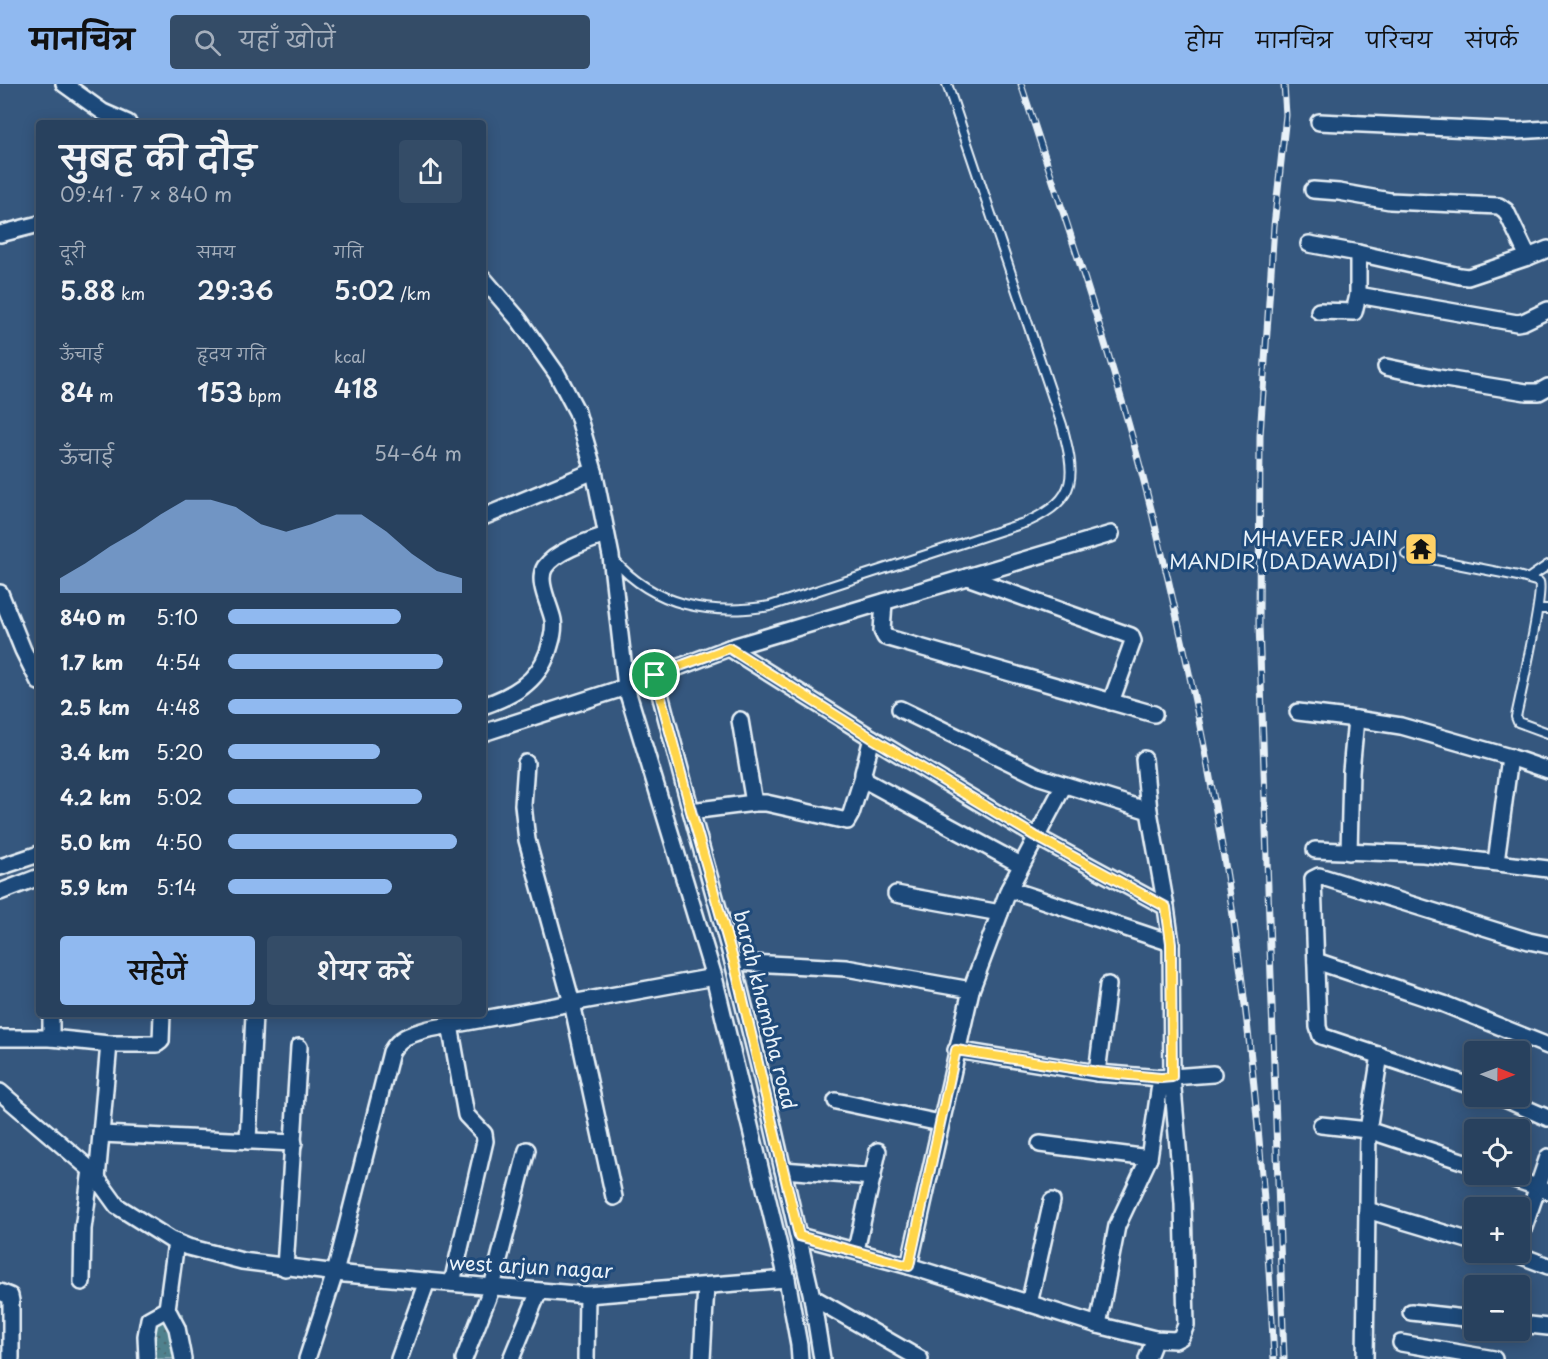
<!DOCTYPE html>
<html lang="hi">
<head>
<meta charset="utf-8">
<style>
	body { margin:0; font-family:"Playpen Sans","Playpen Sans Deva",sans-serif; background:#344c67; color:#f1f3f6; height:100vh; display:flex; flex-direction:column; font-size:22px; white-space:nowrap }
	* { box-sizing:border-box; margin:0 }
	p { font-size:20px; color:#a5afbc }
	.icon { flex:none; width:33px; height:33px; fill:none; stroke:currentColor; stroke-width:2; stroke-linecap:round; stroke-linejoin:round }
	.map { position:relative; flex:1; overflow:hidden }
	.panel { position:absolute; left:36px; top:36px; width:450px; height:897px; display:flex; flex-direction:column; background:#28415e; border-radius:6px; box-shadow:0 3px 15px #0003,0 0 0 2px #445a73 }
	.panel>* { flex:none }
	.needle { width:39px; rotate:91deg }
	.fabs { position:absolute; left:1464px; top:957px; display:grid; gap:12px }
	.fabs a { display:grid; place-items:center; width:66px; height:66px; border-radius:6px; background:#28415e; box-shadow:0 3px 15px #0003,0 0 0 2px #445a73; font-size:30px }
	.pin { position:absolute; display:grid; place-items:center; width:51px; height:51px; color:#fff; margin:-26px; border:3px solid #fff; border-radius:50%; box-shadow:0 2px 6px #0007 }
	.round { display:grid; place-items:center; flex:none; width:63px; height:63px; border-radius:6px; background:#344c67 }
	.headline { display:flex; align-items:center; justify-content:space-between; height:102px; padding:0 24px }
	h1 { font-size:33px; font-weight:600; line-height:45px }
	.metrics { display:grid; grid-template-columns:repeat(3,1fr); gap:9px; height:102px; padding:6px 24px }
	.metrics div { display:grid; align-content:center }
	.metrics b { font-size:26px; font-weight:600 }
	.metrics small { font-size:16px; font-weight:400 }
	.metrics p { font-size:16px }
	.chart { height:168px; padding:12px 24px }
	.chart p { display:flex; justify-content:space-between }
	.chart svg { width:100%; height:108px; margin-top:6px; fill:#90b9f0; opacity:.7 }
	.action { display:flex; gap:12px; margin-top:auto; padding:12px 24px }
	.action a { flex:1; height:69px; border-radius:6px; background:#90b9f0; color:#111; font-size:24px; font-weight:600; line-height:69px; text-align:center }
	.action a+a { background:#344c67; color:#f1f3f6 }
	ul { padding:0 24px; list-style:none; font-size:20px }
	li { display:grid; grid-template-columns:96px 72px 1fr; align-items:center; height:45px }
	li i { height:15px; border-radius:8px; background:#90b9f0 }
	header { display:flex; align-items:center; gap:36px; box-sizing:border-box; height:84px; padding:0 30px; background:#90b9f0; color:#111 }
	header strong { font-size:28px }
	nav { display:flex; gap:33px; margin-inline-start:auto; font-size:21px }
	.search { width:420px; height:54px; background:#344c67; display:flex; align-items:center; gap:15px; box-sizing:border-box; padding:0 21px; border-radius:6px; color:#a5afbc; font-size:22px }
	.map>svg:first-child { display:block }
	.grass { fill:url(#grass-dots); stroke:#9cb9c2; stroke-width:1.5 }
	.lines { fill:none; stroke-linecap:round; stroke-linejoin:round }
	.service-casing { stroke:#e8f1f8; stroke-width:12 }
	.minor-casing { stroke:#e8f1f8; stroke-width:20 }
	.service { stroke:#1f4a7a; stroke-width:8 }
	.minor { stroke:#1f4a7a; stroke-width:15 }
	.rail-casing { stroke:#e8f1f8; stroke-width:7 }
	.rail { stroke:#1f4a7a; stroke-width:4.5; stroke-dasharray:14; stroke-linecap:butt }
	.route-casing { stroke:#fff; stroke-width:12 }
	.route { stroke:#ffd54a; stroke-width:8 }
	.labels { text-anchor:middle; dominant-baseline:central; stroke-width:6; stroke-linejoin:round; paint-order:stroke }
	.poi-label { font-size:20px; fill:#e8f1f8; stroke:#1f4a7a; text-anchor:end }
	.street-label { font-size:20px; fill:#e8f1f8; stroke:#1f4a7a }
</style>
</head>
<body>
<header>
<strong>मानचित्र</strong>
<div class="search"><svg class="icon" aria-label="search" viewBox="0 0 24 24"><circle cx="10" cy="10" r="6"/><path d="M15 15l6 6"/></svg>यहाँ खोजें</div>
<nav><a>होम</a><a>मानचित्र</a><a>परिचय</a><a>संपर्क</a></nav>
</header>
<div class="map">
<svg width="1548" height="1275" viewBox="0 0 1548 1275">
	<defs>
		<pattern id="grass-dots" width="8" height="8" patternUnits="userSpaceOnUse" patternTransform="scale(1.5)"><rect width="8" height="8" fill="#4f818d"/><path d="M2 2h.1M6 6h.1" fill="none" stroke="#4b676f" stroke-width="1.8" stroke-linecap="round"/></pattern>
	</defs>
	<rect width="100%" height="100%" fill="#35577e"/>
	<filter id="ink" filterUnits="userSpaceOnUse"><feTurbulence type="fractalNoise" baseFrequency=".0167" numOctaves="2"/><feDisplacementMap in="SourceGraphic" scale="12" xChannelSelector="R" yChannelSelector="G"/><feConvolveMatrix kernelMatrix="1 2 1 2 8 2 1 2 1" color-interpolation-filters="sRGB"/></filter>
	<g filter="url(#ink)">
		<path class="grass" d="M143,1228L182,1230L183,1275H143Z"/>
		<g class="lines">
			<defs>
				<g id="service">
					<path d="M1406,470L1518,492L1539,498C1544,509 1520,613 1516,633L1518,638L1548,649"/>
					<path d="M614,476C654,522 711,532 770,522L1027,438C1080,414 1075,391 1062,341L947,0"/>
					<path d="M1529,494L1548,481"/>
					<path d="M1538,525H1548"/>
				</g>
				<g id="minor">
					<path d="M64,0L103,28L128,39"/>
					<path d="M1319,38L1516,47L1548,45"/>
					<path d="M0,150L39,140"/>
					<path d="M1309,160L1358,169L1460,192L1468,193L1528,173L1506,127L1499,122L1390,117L1339,108L1313,106"/>
					<path d="M1528,173L1548,165"/>
					<path d="M483,194L519,236L557,290L577,328L594,387L611,472L626,603L714,893L787,1195L799,1261L800,1275"/>
					<path d="M1358,211L1517,239L1523,238L1548,226"/>
					<path d="M1319,227L1354,228L1358,211V169"/>
					<path d="M1386,283L1439,294L1526,308H1539L1548,303"/>
					<path d="M483,433L594,387"/>
					<path d="M967,493L1131,552L1133,557L1111,618"/>
					<path d="M0,509L23,566L39,598"/>
					<path d="M884,518L882,547L885,553L1154,630"/>
					<path d="M729,564L872,654L1035,752L1166,823L1149,727L1040,693L900,625"/>
					<path d="M655,591L691,727L733,878L762,994L812,1213L822,1275"/>
					<path d="M483,622C512,612 537,599 548,568C551,558 555,547 553,536C550,521 536,497 545,483C556,467 588,457 606,451"/>
					<path d="M1298,628L1356,635"/>
					<path d="M740,636L754,719"/>
					<path d="M483,649L626,603L729,564L1111,450"/>
					<path d="M872,654L863,689L866,697L1021,781"/>
					<path d="M1144,675L1149,727"/>
					<path d="M526,679L523,721L527,756L572,919L614,1113"/>
					<path d="M691,727L754,719H766L847,737L851,730L863,692"/>
					<path d="M1315,766L1423,770L1548,785"/>
					<path d="M1349,768L1351,687L1356,635L1401,642L1510,673"/>
					<path d="M1496,778L1510,673L1548,686"/>
					<path d="M0,783L39,770"/>
					<path d="M1009,805L1064,701"/>
					<path d="M0,808L39,793"/>
					<path d="M896,810L1000,829"/>
					<path d="M1316,877L1444,920L1548,962"/>
					<path d="M733,878L846,884L971,906"/>
					<path d="M450,941L466,1031L484,1050L485,1057L452,1199"/>
					<path d="M0,954H51L109,960L97,1095"/>
					<path d="M51,954V930"/>
					<path d="M109,960H157L161,957L162,930"/>
					<path d="M956,966L1097,989L1161,994L1172,993L1171,859L1166,823"/>
					<path d="M1097,989L1108,901"/>
					<path d="M1474,1003L1321,952L1318,943L1313,795L1319,792L1529,857L1548,861"/>
					<path d="M0,1008L91,1086L117,1122L171,1156L188,1163L242,1177L345,1190L587,1211L787,1195"/>
					<path d="M1498,1012L1548,1034"/>
					<path d="M836,1017L940,1039"/>
					<path d="M1321,1041L1368,1046L1474,1081"/>
					<path d="M101,1050L294,1059"/>
					<path d="M248,1057L254,930"/>
					<path d="M1040,1060L1149,1074"/>
					<path d="M783,1086L873,1093"/>
					<path d="M1500,1090L1548,1107"/>
					<path d="M1367,1126L1474,1158"/>
					<path d="M799,1152L909,1182L971,906L1009,805L1171,859"/>
					<path d="M1520,1155L1548,1073"/>
					<path d="M176,1158L167,1225L177,1244L183,1275"/>
					<path d="M856,1166L878,1067"/>
					<path d="M1511,1168L1548,1182"/>
					<path d="M909,1182L1098,1241L1155,1255L1175,1256L1181,1253L1186,1241L1183,1120L1172,993L1213,990"/>
					<path d="M285,1184L299,963"/>
					<path d="M82,1198L83,1145L91,1086"/>
					<path d="M0,1208L10,1212L11,1217V1275"/>
					<path d="M812,1213L920,1275"/>
					<path d="M1029,1220L1052,1117"/>
					<path d="M1411,1228L1474,1235"/>
					<path d="M1520,1240L1548,1243"/>
					<path d="M1098,1241L1117,1142L1149,1074L1161,994"/>
					<path d="M1401,1259L1494,1275"/>
					<path d="M147,1275L146,1252L149,1235L167,1225"/>
					<path d="M307,1275L335,1189L391,968C400,952 412,950 429,945L714,893"/>
					<path d="M399,1275L427,1197"/>
					<path d="M464,1275L492,1203L527,1066"/>
					<path d="M511,1275L539,1207"/>
					<path d="M586,1275L587,1211"/>
					<path d="M702,1275L706,1202"/>
					<path d="M1147,1275L1155,1255"/>
					<path d="M1365,1275L1368,1046L1380,971"/>
				</g>
			</defs>
			<use href="#service" class="service-casing"/>
			<use href="#minor" class="minor-casing"/>
			<use href="#service" class="service"/>
			<use href="#minor" class="minor"/>
			<defs>
				<g id="rail">
					<path d="M1021,0C1068,143 1117,286 1153,433C1182,549 1207,667 1226,786C1252,947 1266,1112 1274,1275"/>
					<path d="M1284,0L1286,31L1274,142L1260,352L1259,540L1284,1275"/>
				</g>
			</defs>
			<use href="#rail" class="rail-casing"/>
			<use href="#rail" class="rail"/>
		</g>
	</g>
	<g class="lines" filter="url(#ink)">
		<defs>
			<path id="route" d="M729,564L872,654L1035,752L1166,823L1171,859L1172,993L1161,994L1098,988L956,966L909,1182L799,1152L735,882L691,727L655,591Z"/>
		</defs>
		<use href="#route" class="route-casing"/>
		<use href="#route" class="route"/>
	</g>
	<defs>
		<symbol id="temple-square" viewBox="-11 -11 22 22"><rect x="-9" y="-9" width="18" height="18" rx="4" fill="#ffd166" stroke="#1f4a7a"/><path d="M0-6L5-2H3V0L6.5 2.5H4V6H1.5V3h-3V6H-4V2.5H-6.5L-3 0V-2H-5Z" fill="#111"/></symbol>
	</defs>
	<g fill-rule="evenodd">
		<use href="#temple-square" x="1402" y="446" width="38" height="38"/>
	</g>
	<g class="labels">
		<g class="poi-label">
			<text x="1398" y="454">MHAVEER JAIN<tspan x="1398" dy="23">MANDIR (DADAWADI)</tspan></text>
		</g>
		<g class="street-label">
			<text transform="translate(766 926) rotate(76)">barah khambha road</text>
			<text transform="translate(531 1182) rotate(3)">west arjun nagar</text>
		</g>
	</g>
</svg>
<div class="fabs">
<a><svg class="needle" viewBox="-14 -14 28 28"><path d="M0-13l5 13h-10z" fill="#e53935"/><path d="M0 13l5-13h-10z" fill="#a5afbc"/></svg></a>
<a><svg class="icon" aria-label="locate" viewBox="0 0 24 24"><circle cx="12" cy="12" r="6"/><path d="M12 2v4M12 18v4M2 12h4M18 12h4"/></svg></a>
<a>+</a>
<a>−</a>
</div>
<div class="pin" style="left:655px;top:591px;background:#1e9e55"><svg class="icon" aria-label="arrive" viewBox="0 0 24 24"><path d="M6 21V4h12l-3 4 3 4H6"/></svg></div>
<section class="panel">
<div class="headline"><div><h1>सुबह की दौड़</h1><p>09:41 · 7 × 840 m</p></div><a class="round"><svg class="icon" aria-label="share" viewBox="0 0 24 24"><path d="M12 15V3M7 8l5-5 5 5M5 13v7h14v-7"/></svg></a></div>
<div class="metrics">
<div><p>दूरी</p><b>5.88<small> km</small></b></div>
<div><p>समय</p><b>29:36</b></div>
<div><p>गति</p><b>5:02<small> /km</small></b></div>
</div>
<div class="metrics">
<div><p>ऊँचाई</p><b>84<small> m</small></b></div>
<div><p>हृदय गति</p><b>153<small> bpm</small></b></div>
<div><p>kcal</p><b>418</b></div>
</div>
<div class="chart"><p><span>ऊँचाई</span>54–64 m</p>
<svg viewBox="0 0 160 44" preserveAspectRatio="none"><path d="M0 44V38L10 32L20 25L30 19L40 12L50 6L60 6L70 9L80 16L90 19L100 16L110 12L120 12L130 19L140 28L150 35L160 38V44z"/></svg>
</div>
<ul>
<li><b>840 m</b>5:10<i style="width:74%"></i></li>
<li><b>1.7 km</b>4:54<i style="width:92%"></i></li>
<li><b>2.5 km</b>4:48<i style="width:100%"></i></li>
<li><b>3.4 km</b>5:20<i style="width:65%"></i></li>
<li><b>4.2 km</b>5:02<i style="width:83%"></i></li>
<li><b>5.0 km</b>4:50<i style="width:98%"></i></li>
<li><b>5.9 km</b>5:14<i style="width:70%"></i></li>
</ul>
<div class="action"><a>सहेजें</a><a>शेयर करें</a></div>
</section>
</div>
</body>
</html>
